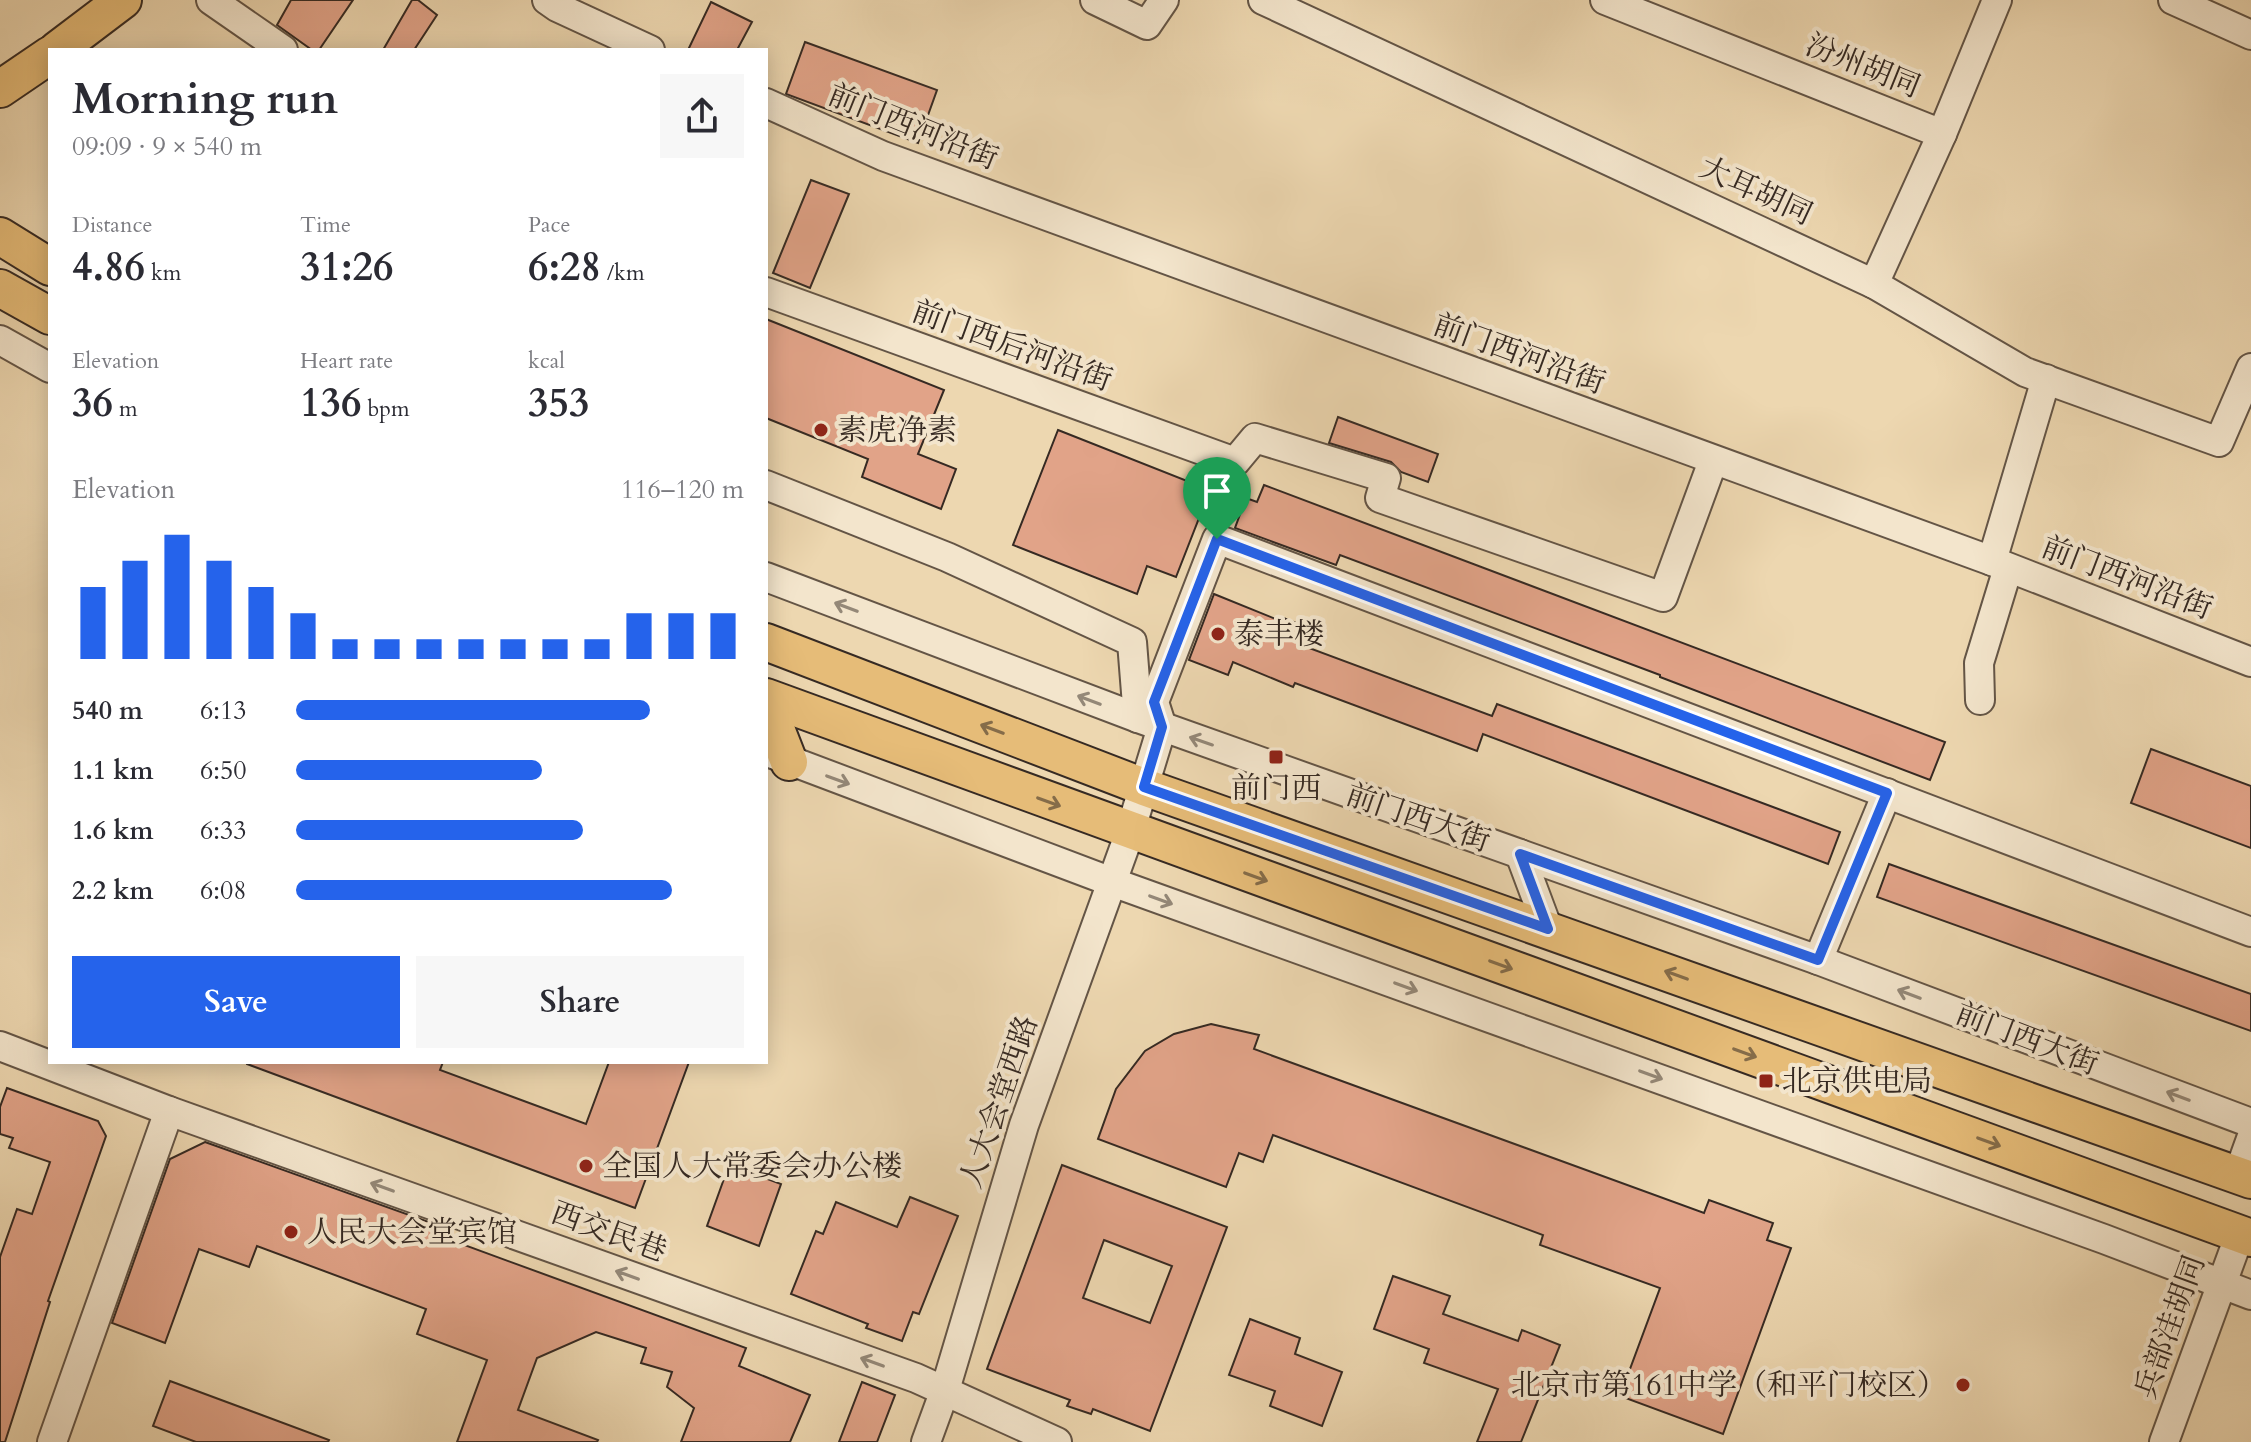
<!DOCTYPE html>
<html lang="en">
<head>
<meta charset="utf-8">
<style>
	body { margin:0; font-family:Cardo,"Noto Serif SC",serif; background:#f7f7f7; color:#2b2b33; height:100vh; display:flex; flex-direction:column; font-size:30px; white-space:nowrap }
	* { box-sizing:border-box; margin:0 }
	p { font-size:26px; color:#7c7c81 }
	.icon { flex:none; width:44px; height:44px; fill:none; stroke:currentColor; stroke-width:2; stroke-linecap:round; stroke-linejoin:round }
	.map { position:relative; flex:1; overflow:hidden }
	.drawer { position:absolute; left:48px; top:48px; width:720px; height:1016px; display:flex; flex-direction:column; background:#fff; border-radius:0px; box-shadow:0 4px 20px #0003 }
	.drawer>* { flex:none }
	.pin { position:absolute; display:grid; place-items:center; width:68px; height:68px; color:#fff; margin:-82px -34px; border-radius:50% 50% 50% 0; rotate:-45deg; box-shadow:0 0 8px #0007 }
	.pin .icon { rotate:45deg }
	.round { display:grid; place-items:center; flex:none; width:84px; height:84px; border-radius:0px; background:#f7f7f7 }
	.head { display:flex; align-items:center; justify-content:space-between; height:136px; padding:0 24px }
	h1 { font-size:44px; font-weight:600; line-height:60px }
	.metrics { display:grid; grid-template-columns:repeat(3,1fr); gap:12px; height:136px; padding:8px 24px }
	.metrics div { display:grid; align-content:center }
	.metrics b { font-size:40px; font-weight:600 }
	.metrics small { font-size:22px; font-weight:400 }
	.metrics p { font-size:22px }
	.chart { height:224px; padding:16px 24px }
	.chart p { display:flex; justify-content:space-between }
	.chart svg { width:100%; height:144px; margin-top:8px; stroke:#2563eb; stroke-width:6 }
	.button { display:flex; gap:16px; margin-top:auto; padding:16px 24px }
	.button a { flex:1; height:92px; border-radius:0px; background:#2563eb; color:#fff; font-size:32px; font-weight:600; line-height:92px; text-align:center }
	.button a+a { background:#f7f7f7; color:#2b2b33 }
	ul { padding:0 24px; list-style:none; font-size:26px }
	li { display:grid; grid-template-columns:128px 96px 1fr; align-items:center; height:60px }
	li i { height:20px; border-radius:10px; background:#2563eb }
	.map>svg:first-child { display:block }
	.building { fill:#e1a388; stroke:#362a23; stroke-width:2; fill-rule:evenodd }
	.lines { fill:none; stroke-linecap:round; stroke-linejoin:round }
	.minor-casing { stroke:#645546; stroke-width:32 }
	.major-casing { stroke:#362a23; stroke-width:40 }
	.minor { stroke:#f3e5cc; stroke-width:28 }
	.major { stroke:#e6bc78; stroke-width:36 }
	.oneway { stroke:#948878 }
	.oneway2 { stroke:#856c49 }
	.route-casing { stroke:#fff; stroke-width:16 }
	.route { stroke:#2563eb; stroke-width:10 }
	.poi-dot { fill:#8f2418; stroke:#f3e5cc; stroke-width:3 }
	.labels { text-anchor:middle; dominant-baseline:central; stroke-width:8; stroke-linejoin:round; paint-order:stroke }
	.street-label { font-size:30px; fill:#362a23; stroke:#f3e5cc }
	.poi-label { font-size:30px; fill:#362a23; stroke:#f3e5cc; text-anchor:start }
</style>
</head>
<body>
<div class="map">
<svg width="2251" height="1442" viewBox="0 0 2251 1442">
	<rect width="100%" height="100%" fill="#edd7b0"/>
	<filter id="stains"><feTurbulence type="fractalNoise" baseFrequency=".0025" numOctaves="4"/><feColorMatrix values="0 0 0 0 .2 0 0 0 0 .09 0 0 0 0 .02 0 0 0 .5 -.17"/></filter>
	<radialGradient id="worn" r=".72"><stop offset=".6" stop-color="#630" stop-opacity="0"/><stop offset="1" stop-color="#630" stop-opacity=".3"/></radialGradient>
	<g class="building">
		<path d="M291,0H353L319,50H312L277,25Z"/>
		<path d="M412,0H418L437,15L414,50H383Z"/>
		<path d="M711,2L752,22L737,50H688Z"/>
		<path d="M805,42L937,90L918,143L786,94Z"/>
		<path d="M811,180L849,194L810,288L773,273Z"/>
		<path d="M766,319L944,390L918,454L956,469L941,509L862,477L868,459L766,418Z"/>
		<path d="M1338,417L1438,454L1428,482L1401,472L1391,462L1329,443Z"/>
		<path d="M1058,430L1210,490L1176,577L1147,566L1137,594L1013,545Z"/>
		<path d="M1264,485L1945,742L1930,780L1660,677V675L1340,555L1336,565L1235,528L1246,498L1257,502Z"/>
		<path d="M1214,594L1283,622L1284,618L1316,631L1309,648L1492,716L1497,704L1840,832L1828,864L1483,734L1477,751L1295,683L1293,687L1233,662L1228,675L1189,660Z"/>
		<path d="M2151,749L2251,786V848L2131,803Z"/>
		<path d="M1889,864L2251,994V1031L1877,897Z"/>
		<path d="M1211,1024L1259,1035L1254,1049L1704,1213L1709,1200L1773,1223L1767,1240L1791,1248L1723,1434L1620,1396L1660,1288L1540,1245L1543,1235L1273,1135L1263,1162L1239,1153L1226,1187L1098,1139L1116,1089L1145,1051L1174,1034Z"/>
		<path d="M247,1062H443L440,1070L586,1124L609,1062H689L635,1208L247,1064Z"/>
		<path d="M7,1088L98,1121L106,1136L48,1301L50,1302L5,1442H0V1257L17,1209L32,1214L50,1162L9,1148L13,1138L0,1134V1107Z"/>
		<path d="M205,1142L440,1226L437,1235L746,1348L739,1366L810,1395L790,1442H681L694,1408L667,1387L672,1372L641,1363L646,1348L596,1332L537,1358L518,1410L598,1440L597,1442H457L487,1360L417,1334L426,1309L257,1246L249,1267L199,1249L165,1343L112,1323L170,1159Z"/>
		<path d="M729,1165L781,1184L759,1246L707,1226Z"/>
		<path d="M1062,1165L1227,1227L1150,1431L1093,1409L1091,1414L1067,1406L1070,1400L987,1369ZM1104,1240L1172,1266L1150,1323L1083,1298Z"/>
		<path d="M910,1197L958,1216L919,1314L913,1312L902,1341L866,1328L868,1324L791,1294L816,1231L823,1234L836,1202L897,1227Z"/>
		<path d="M1393,1276L1450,1296L1443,1314L1518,1341L1522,1330L1560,1345L1521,1442H1477L1498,1389L1424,1363L1429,1349L1374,1329Z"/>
		<path d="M1250,1319L1300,1338L1295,1354L1342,1372L1322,1426L1270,1406L1275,1391L1229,1375Z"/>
		<path d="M170,1381L329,1440L328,1442H196L153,1426Z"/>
		<path d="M862,1382L895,1395L877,1442H839Z"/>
	</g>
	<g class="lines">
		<defs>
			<g id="minor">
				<path d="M211,0L283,50"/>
				<path d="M547,0L557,7L650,50"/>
				<path d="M1095,0L1147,25L1164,0"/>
				<path d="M1263,0L1874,284L2025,372L2219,442L2251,368"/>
				<path d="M1605,0L1942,134L1874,284"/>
				<path d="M2173,0L2251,35"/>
				<path d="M766,103L883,156L1992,561L2251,662"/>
				<path d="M1942,134L1997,0"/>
				<path d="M766,292L1235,462L1255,438L1386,478L1380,498L1663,597L1713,461"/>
				<path d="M0,340L50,368"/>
				<path d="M766,485L947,557L1132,642L1138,718"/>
				<path d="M1992,561L2046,379"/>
				<path d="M766,577L1138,718L1818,960L2251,1123"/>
				<path d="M1980,700L1979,663L2008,568"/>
				<path d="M770,753L1112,882L2104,1239L2251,1295"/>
				<path d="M1520,854L1548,929"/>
				<path d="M1818,960L1887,793"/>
				<path d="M0,1046L169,1111L916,1378L1057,1442"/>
				<path d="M2238,1175L2251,1139"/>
				<path d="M52,1442L169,1111"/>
				<path d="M926,1442L945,1390L1024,1125L1130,832L1162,727L1154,702L1217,539L2251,932"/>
				<path d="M2164,1442L2240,1234"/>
			</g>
			<g id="major">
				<path d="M57,50L123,0"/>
				<path d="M0,89L50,55"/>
				<path d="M0,236L50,267"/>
				<path d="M0,288L50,316"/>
				<path d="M766,642L1144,787L2251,1180"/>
				<path d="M766,697L2251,1238"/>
				<path d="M766,703L789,762"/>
			</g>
		</defs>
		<use href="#minor" class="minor-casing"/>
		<use href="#major" class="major-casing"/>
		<use href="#minor" class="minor"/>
		<use href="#major" class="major"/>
	</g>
	<defs><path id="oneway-shaft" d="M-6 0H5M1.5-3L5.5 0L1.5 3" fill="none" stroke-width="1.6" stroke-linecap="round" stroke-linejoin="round" transform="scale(2)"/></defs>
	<g class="oneway">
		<use href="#oneway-shaft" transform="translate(846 607) rotate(-159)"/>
		<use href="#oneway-shaft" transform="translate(1089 700) rotate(-159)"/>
		<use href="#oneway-shaft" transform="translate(1201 741) rotate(-161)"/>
		<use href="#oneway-shaft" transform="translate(838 780) rotate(20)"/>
		<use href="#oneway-shaft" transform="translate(1161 900) rotate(20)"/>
		<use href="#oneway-shaft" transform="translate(1406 987) rotate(20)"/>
		<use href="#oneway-shaft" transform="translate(1909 994) rotate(-159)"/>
		<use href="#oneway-shaft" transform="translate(1651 1075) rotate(20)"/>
		<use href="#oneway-shaft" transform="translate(2178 1096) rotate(-159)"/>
		<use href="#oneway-shaft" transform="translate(382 1187) rotate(-160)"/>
		<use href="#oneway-shaft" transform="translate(627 1275) rotate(-160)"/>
		<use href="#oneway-shaft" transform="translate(872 1362) rotate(-160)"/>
	</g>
	<g class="oneway2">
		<use href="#oneway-shaft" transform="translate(992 729) rotate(-159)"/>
		<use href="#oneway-shaft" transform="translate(1049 802) rotate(20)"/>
		<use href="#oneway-shaft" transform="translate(1256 877) rotate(20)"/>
		<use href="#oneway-shaft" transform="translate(1501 965) rotate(20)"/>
		<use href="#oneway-shaft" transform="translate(1676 975) rotate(-160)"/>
		<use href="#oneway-shaft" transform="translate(1745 1053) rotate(20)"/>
		<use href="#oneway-shaft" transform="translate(1989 1142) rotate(20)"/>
	</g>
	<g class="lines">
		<defs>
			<path id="route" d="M1217,539L1887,793L1818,960L1520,854L1548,929L1144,787L1162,727L1154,702Z"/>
		</defs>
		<use href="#route" class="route-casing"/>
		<use href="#route" class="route"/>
	</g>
	<g class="poi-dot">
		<circle cx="821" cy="430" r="8"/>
		<circle cx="1218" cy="634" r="8"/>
		<rect x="1268" y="749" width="16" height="16" rx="4"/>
		<rect x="1758" y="1073" width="16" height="16" rx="4"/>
		<circle cx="586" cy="1166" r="8"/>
		<circle cx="291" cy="1232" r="8"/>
		<circle cx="1963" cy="1385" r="8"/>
	</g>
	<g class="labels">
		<g class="street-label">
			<text transform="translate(1863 66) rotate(22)">汾州胡同</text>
			<text transform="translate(913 127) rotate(22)">前门西河沿街</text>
			<text transform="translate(1756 191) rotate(25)">大耳胡同</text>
			<text transform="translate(1012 346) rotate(20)">前门西后河沿街</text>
			<text transform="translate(1519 354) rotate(20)">前门西河沿街</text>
			<text transform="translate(2127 578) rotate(21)">前门西河沿街</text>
			<text transform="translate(1418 818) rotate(19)">前门西大街</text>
			<text transform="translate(2027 1039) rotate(21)">前门西大街</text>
			<text transform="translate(999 1102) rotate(-71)">人大会堂西路</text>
			<text transform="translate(609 1232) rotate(20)">西交民巷</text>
			<text transform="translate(2170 1327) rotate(-70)">兵部洼胡同</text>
		</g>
		<g class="poi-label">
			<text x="837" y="430">素虎净素</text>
			<text x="1234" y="634">泰丰楼</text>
			<text x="1276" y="788" text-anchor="middle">前门西</text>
			<text x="1782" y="1081">北京供电局</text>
			<text x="602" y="1166">全国人大常委会办公楼</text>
			<text x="307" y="1232">人民大会堂宾馆</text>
			<text x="1947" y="1385" text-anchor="end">北京市第161中学（和平门校区）</text>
		</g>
	</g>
	<rect width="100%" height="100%" filter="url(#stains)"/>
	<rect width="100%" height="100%" fill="url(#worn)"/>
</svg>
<div class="pin" style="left:1217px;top:539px;background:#1e9e55"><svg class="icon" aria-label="arrive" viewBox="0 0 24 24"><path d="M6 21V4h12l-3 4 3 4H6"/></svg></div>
<section class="drawer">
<div class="head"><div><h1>Morning run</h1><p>09:09 · 9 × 540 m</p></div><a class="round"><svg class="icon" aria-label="share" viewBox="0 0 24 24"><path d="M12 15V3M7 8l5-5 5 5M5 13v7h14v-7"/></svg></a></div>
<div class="metrics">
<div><p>Distance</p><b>4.86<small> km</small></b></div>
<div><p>Time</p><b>31:26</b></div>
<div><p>Pace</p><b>6:28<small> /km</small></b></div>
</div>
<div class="metrics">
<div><p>Elevation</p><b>36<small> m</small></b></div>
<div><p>Heart rate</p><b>136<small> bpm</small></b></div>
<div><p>kcal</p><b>353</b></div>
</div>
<div class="chart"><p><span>Elevation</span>116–120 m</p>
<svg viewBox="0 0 160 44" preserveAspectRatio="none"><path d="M5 44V22M15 44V14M25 44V6M35 44V14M45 44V22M55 44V30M65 44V38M75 44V38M85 44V38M95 44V38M105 44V38M115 44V38M125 44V38M135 44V30M145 44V30M155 44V30"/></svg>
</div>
<ul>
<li><b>540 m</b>6:13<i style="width:79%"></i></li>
<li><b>1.1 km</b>6:50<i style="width:55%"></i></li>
<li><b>1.6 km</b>6:33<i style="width:64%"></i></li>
<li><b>2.2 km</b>6:08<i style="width:84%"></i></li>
</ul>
<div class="button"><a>Save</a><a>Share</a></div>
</section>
</div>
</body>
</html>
